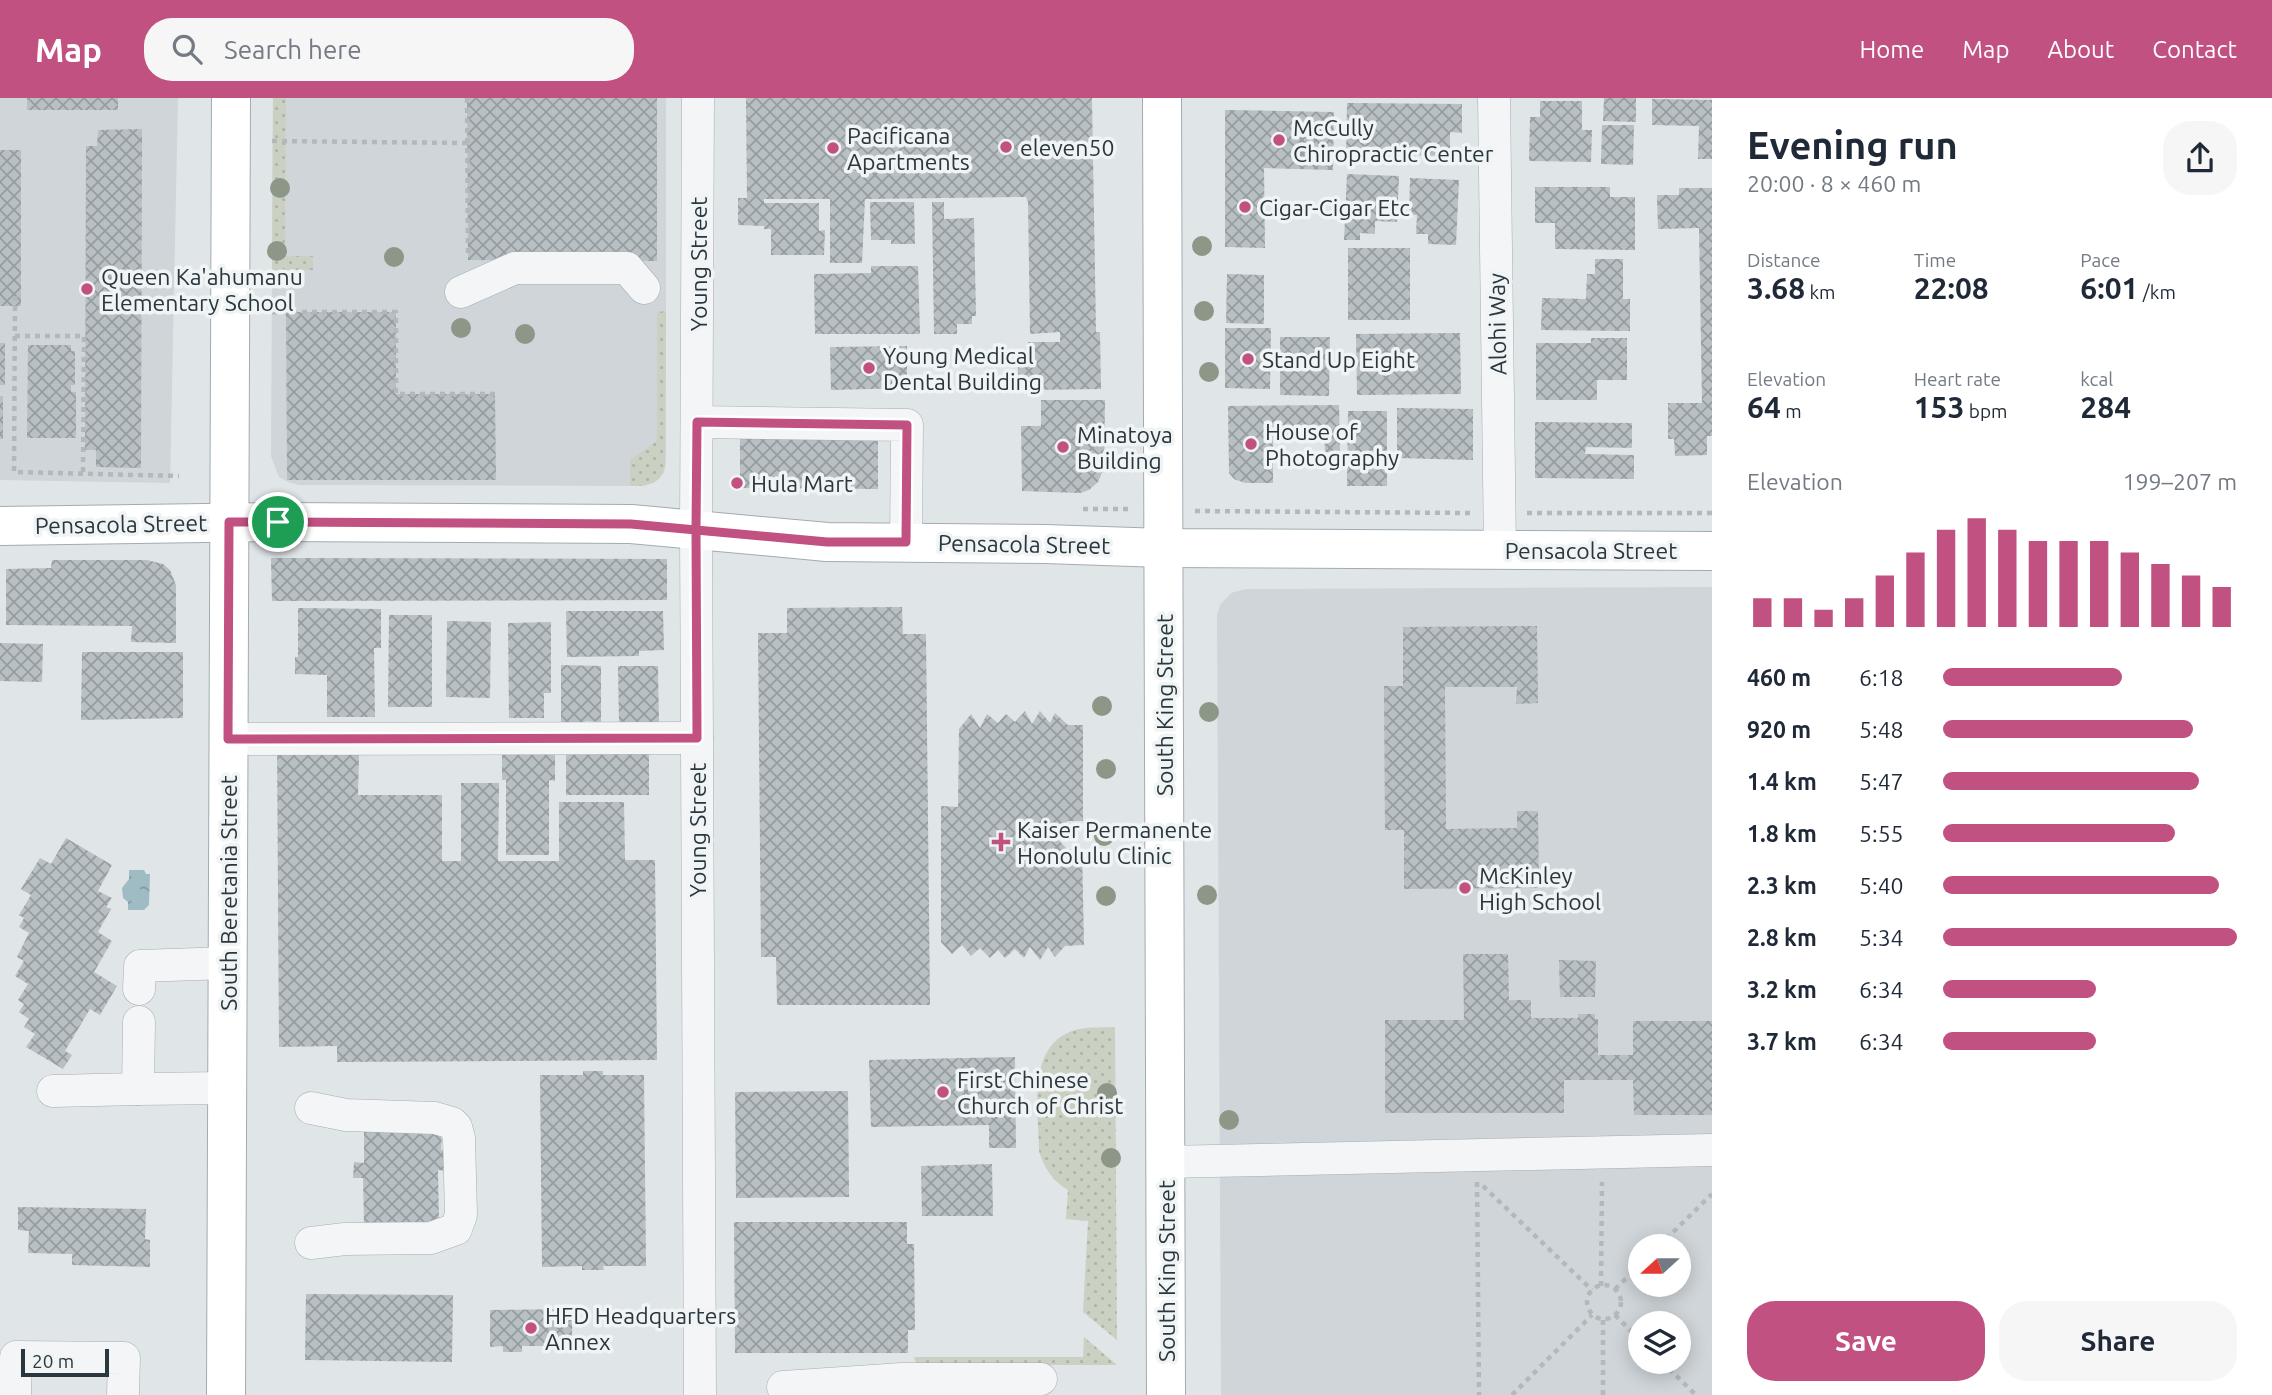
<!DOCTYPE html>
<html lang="en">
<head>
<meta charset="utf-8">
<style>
	body { margin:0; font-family:Ubuntu,sans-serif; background:#f6f6f7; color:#1f2937; height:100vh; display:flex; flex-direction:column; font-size:26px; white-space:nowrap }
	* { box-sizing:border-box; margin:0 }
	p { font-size:23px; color:#747a83 }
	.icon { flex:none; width:38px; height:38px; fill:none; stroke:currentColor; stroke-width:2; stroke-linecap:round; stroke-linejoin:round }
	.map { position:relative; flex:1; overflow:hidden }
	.sheet { display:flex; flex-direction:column; background:#fff; width:560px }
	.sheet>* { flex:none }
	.needle { width:46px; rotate:249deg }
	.tools { position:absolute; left:1628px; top:1136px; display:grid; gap:14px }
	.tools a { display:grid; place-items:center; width:63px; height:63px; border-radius:50%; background:#fff; box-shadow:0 4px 18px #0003; font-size:35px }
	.scale { position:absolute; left:21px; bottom:18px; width:88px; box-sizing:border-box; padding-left:7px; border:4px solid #2a373e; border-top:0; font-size:19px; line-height:24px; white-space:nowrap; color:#2a373e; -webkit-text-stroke:5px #f0f4f5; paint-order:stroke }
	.pin { position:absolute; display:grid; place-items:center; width:60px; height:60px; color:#fff; margin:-30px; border:4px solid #fff; border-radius:50%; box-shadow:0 2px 7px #0007 }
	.round { display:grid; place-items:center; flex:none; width:74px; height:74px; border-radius:28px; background:#f6f6f7 }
	.summary { display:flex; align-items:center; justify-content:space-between; height:119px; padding:0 35px }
	h1 { font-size:38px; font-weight:700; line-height:52px }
	.metrics { display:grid; grid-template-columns:repeat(3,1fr); gap:10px; height:119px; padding:7px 35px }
	.metrics div { display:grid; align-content:center }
	.metrics b { font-size:30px; font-weight:700 }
	.metrics small { font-size:19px; font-weight:400 }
	.metrics p { font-size:19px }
	.chart { height:196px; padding:14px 35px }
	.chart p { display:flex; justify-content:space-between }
	.chart svg { width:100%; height:126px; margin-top:7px; stroke:#c15180; stroke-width:6 }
	.action { display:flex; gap:14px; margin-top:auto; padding:14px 35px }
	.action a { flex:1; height:80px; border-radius:28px; background:#c15180; color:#fff; font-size:28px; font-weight:700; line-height:80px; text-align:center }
	.action a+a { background:#f6f6f7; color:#1f2937 }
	ul { padding:0 35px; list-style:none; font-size:23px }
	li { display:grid; grid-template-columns:112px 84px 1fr; align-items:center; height:52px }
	li i { height:18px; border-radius:9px; background:#c15180 }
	header { display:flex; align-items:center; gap:42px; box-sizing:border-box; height:98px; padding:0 35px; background:#c15180; color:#fff }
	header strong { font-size:33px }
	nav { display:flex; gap:38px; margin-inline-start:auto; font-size:24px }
	.search { width:490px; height:63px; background:#f6f6f7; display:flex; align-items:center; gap:18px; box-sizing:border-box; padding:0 24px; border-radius:28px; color:#747a83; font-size:26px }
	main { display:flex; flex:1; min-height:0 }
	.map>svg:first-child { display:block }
	.built { fill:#cfd5d9; fill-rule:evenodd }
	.grass { fill:url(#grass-dots) }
	.water { fill:url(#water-ripples) }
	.building { fill:url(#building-cross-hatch) }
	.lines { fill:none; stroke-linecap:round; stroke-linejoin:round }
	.minor-casing { stroke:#a6adb2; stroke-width:33 }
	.major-casing { stroke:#a1acb2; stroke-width:40 }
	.path { stroke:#b3b8bb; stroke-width:4.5; stroke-dasharray:5 5; stroke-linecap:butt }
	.minor { stroke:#f3f5f6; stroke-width:32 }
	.major { stroke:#fff; stroke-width:38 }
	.tree { fill:#8c9788 }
	.route-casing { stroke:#fff; stroke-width:14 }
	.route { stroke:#c15180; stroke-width:9 }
	.poi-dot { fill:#c15180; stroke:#f0f4f5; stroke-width:2.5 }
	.labels { text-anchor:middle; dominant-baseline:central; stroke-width:7; stroke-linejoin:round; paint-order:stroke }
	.poi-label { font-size:23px; fill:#2a373e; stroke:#f0f4f5; text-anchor:start }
	.street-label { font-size:23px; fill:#2a373e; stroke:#f0f4f5 }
</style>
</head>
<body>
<header>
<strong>Map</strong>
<div class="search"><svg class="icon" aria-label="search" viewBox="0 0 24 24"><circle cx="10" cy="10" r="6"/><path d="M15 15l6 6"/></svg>Search here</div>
<nav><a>Home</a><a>Map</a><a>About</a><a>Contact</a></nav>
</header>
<main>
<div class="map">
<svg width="1712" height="1297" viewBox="0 0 1712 1297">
	<defs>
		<pattern id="grass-dots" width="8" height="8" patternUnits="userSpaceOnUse" patternTransform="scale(1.75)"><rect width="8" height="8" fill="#cad1c2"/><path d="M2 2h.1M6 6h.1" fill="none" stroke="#aeb4a8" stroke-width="1.8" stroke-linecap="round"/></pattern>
		<pattern id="water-ripples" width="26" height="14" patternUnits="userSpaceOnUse" patternTransform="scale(1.75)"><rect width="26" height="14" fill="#9fbbc4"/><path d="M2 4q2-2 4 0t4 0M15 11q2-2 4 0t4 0" fill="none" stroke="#8299a1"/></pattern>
		<pattern id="building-cross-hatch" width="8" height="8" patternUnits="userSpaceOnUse" patternTransform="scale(1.75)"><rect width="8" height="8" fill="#b8c0c4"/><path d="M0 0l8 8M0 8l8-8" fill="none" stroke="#969da1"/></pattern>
	</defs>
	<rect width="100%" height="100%" fill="#e0e5e8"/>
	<g class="built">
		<path d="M0,0H178L170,385L0,382Z"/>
		<path d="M273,0H666V365L664,374L659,381L644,388L299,387L288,384L279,379L271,358Z"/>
		<path d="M1712,489V1297H1221L1217,517L1220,507L1231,495L1246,491ZM1640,1148H1678V1186H1640ZM1640,1225H1678V1264H1640Z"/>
	</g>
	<g class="grass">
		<path d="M273,0H286L285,158H313V172H272Z"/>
		<path d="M666,213L665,370C659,387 647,388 630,388V362L657,343V214Z"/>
		<path d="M1115,929L1117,1242L1083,1214L1088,1123L1066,1121L1068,1092C1053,1083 1044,1070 1039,1053C1039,1016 1026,949 1072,933C1085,928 1101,930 1115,929Z"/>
		<path d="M1084,1239L1117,1267H917L914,1259H1083Z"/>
	</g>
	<path class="water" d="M129,772H144L146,776H150L149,807L144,812H128V804L123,800L122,790L129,781Z"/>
	<g class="building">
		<rect x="27" y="0" width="91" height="12"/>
		<path d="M467,0H657V163L468,162Z"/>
		<path d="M746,0H1092L1096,234H1100L1101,291L1028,292V285H1018V251H1029L1028,244H1060V234L1030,236L1028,104L1026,99L865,101L862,165H830V101H764V105H819V133L825,132L824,157H771V131H764V128L738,127V100H747Z"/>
		<path d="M1604,0H1636V24L1603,23Z"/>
		<path d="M1652,1L1712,2V61H1698L1699,28L1652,27Z"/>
		<path d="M1540,3H1582V32H1592L1591,64L1529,63L1530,19H1540Z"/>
		<path d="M1347,5L1462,6V35L1450,34V58L1346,56Z"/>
		<path d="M1225,12L1334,14L1333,72L1264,70L1265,150L1225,149Z"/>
		<path d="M1602,27H1634L1633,67L1601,66Z"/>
		<path d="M142,31L141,370L96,369V352H85L86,48H97L98,32Z"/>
		<rect x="0" y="52" width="21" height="156"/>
		<path d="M1347,76L1399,78L1397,124L1375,123V136L1360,135V142H1344Z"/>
		<path d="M1410,80L1459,82L1456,147L1428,146V136H1416L1417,117H1409Z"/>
		<path d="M1535,89H1610V99H1635V152L1555,151V125H1535Z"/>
		<path d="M1679,90H1712V338H1707V357L1675,358L1674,341H1668V305H1702L1699,130L1658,131L1657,97H1679Z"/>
		<path d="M870,104H914L915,146H891V142H871Z"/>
		<path d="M932,104H944V121L974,120L976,218H972V226H957V236H934Z"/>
		<rect x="1348" y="150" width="62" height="72"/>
		<path d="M1595,161H1623V201H1630V233L1541,232L1542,200L1586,201L1587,176H1595Z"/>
		<path d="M871,168H918L920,236H815L814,176L871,175Z"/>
		<path d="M1227,176L1264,177V226L1226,225Z"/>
		<path d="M286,214H396V296H495L496,382H287Z"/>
		<path d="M1225,230H1271L1270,291L1225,290Z"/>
		<path d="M1460,235L1461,296L1357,297L1356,236Z"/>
		<path d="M1280,239H1330L1329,298L1280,297Z"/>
		<path d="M1591,240H1627V282H1597V302H1536V245H1591Z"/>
		<rect x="0" y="245" width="5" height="42"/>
		<path d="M28,247H71V253H75V287H71V294H76V340H27Z"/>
		<path d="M907,248V290L831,292L830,249Z"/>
		<rect x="0" y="298" width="3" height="43"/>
		<path d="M1041,302H1105L1104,370L1098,384L1089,392L1080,395L1022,393L1021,328H1041Z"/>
		<path d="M1339,307L1340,354H1325L1324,338H1273V385H1245L1234,381L1229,375L1228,308Z"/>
		<path d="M1397,310L1473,311V362L1397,360Z"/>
		<path d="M1348,313H1387V388H1347Z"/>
		<path d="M1535,324L1632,325V350L1586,349L1585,356L1634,357V381L1535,380Z"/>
		<path d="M740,340L878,341V391L740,390Z"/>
		<path d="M271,460L667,461V502L272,503Z"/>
		<path d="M52,462H147L163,466L170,472L176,487V545L131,544L132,528L6,527V471L51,470Z"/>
		<path d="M902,509L903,536H926L930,907H777L776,859H761L758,535H787V510Z"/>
		<path d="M298,510L381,511V550H374L375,619H327V577L295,576V559H298Z"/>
		<path d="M566,513H663L664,552L639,553V558L567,559Z"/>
		<path d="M389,517H432V609H388Z"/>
		<path d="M447,523L491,524L490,600L446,599Z"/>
		<path d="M551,524V595H544V620H509L508,525Z"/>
		<path d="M1537,528L1538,605L1516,606L1517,589H1445L1446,731L1517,730V713H1538L1539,790L1404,791V732H1385L1384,588H1403V529Z"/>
		<path d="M0,545L43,546L42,584L0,583Z"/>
		<path d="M82,554H183V620L81,622Z"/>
		<path d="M561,567L601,568V624L585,623V627L561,626Z"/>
		<path d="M618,568H658L659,625L619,626Z"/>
		<path d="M1025,613L1032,626L1040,613L1050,625L1055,615L1068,627H1083V723H1068L1053,736L1067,751H1082L1084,847L1065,848L1055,859L1048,849L1040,862L1030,849L1024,860L1015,851L1005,860L998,852L990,860L980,850L971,858L962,847L952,856L941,844V708L958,709L959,631L971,616L980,630L987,616L998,625L1006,616L1015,624Z"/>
		<path d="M277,643L359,656L358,697H442V763H461V685H499L498,763H559V704H624L625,762H655L657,962L337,964V948L279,949Z"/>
		<rect x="566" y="650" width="83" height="47"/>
		<path d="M502,651L555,653V683L549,682V757H506V682H502Z"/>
		<path d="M66,740L112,767L98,793L112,800L106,809L111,811L98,834L112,843L94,874L117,888L100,917L90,911L65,953L72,957L63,971L26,949L35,936L24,929L29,921L19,914L24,906L18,902L28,886L15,878L24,863L17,859L29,835L19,829L24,820L19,817L31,797L21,791L40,760L51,766Z"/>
		<path d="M1463,856H1508L1509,902H1531V920H1578V916H1595V921H1598V957H1633V923H1712V1017H1634L1633,982H1564V1015H1385V922H1464Z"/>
		<path d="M1559,862L1596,863L1595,899H1560Z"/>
		<path d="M1015,959L1016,1050H989V1027L871,1029L869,962Z"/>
		<path d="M583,973H603V977H644L646,1168H603L604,1172H582V1168L542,1169L540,977H583Z"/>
		<path d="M848,993L849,1099L736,1100L735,994Z"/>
		<path d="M364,1024L442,1035L441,1052L448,1051L449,1073L438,1072L439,1125L364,1126L363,1080H353L354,1064L364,1065Z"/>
		<path d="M992,1066L993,1118H922L921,1068Z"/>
		<path d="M18,1109L146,1111L145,1141L150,1142V1169L72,1167V1156L28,1155L29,1133L18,1132Z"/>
		<path d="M734,1124H907V1146H914L915,1232H908V1255H735Z"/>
		<path d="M306,1196L453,1197L452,1264L305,1262Z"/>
		<path d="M572,1211V1248H522V1254H503V1248L490,1249V1212Z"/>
	</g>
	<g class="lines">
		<defs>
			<g id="minor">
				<path d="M698,0L696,432L700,1297"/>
				<path d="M1494,0L1500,452"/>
				<path d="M461,194L515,170H627L644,190"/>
				<path d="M697,324L907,327L906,444"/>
				<path d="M228,641L697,640"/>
				<path d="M139,891L140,868L227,865"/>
				<path d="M139,924L138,991L227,990"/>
				<path d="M53,993L138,991"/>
				<path d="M311,1010L346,1017L435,1020L452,1025L456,1029L459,1040L461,1117L456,1131L431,1140L345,1141L311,1145"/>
				<path d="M1165,1064L1712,1052"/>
				<path d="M783,1289L902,1281H1041"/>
				<path d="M15,1297L16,1259L124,1260L123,1297"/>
			</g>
			<g id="major">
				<path d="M1162,0L1166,1297"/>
				<path d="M0,428L278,424L631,426L827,444L1045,446L1163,450L1712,453"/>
				<path d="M226,1297L231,0"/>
			</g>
		</defs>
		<use href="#minor" class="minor-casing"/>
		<use href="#major" class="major-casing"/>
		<g class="path">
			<path d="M467,0L468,158"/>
			<path d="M272,43L467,45"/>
			<path d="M15,198L14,374L179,378"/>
			<path d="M272,214H396V296H495"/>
			<path d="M15,238H84L83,377"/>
			<path d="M1083,411H1130"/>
			<path d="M1195,413L1470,415"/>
			<path d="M1527,415H1712"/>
			<path d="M1477,1084L1479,1297"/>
			<path d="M1483,1088L1592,1192"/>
			<path d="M1659,1148L1712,1096"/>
			<circle cx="1604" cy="1204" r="17"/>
			<path d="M1601,1188L1602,1084"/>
			<path d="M1615,1191L1640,1167"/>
			<path d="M1615,1217L1640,1242"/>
			<path d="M1603,1222V1297"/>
			<path d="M1662,1264L1696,1297"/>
			<path d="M1512,1297L1592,1217"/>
		</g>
		<use href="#minor" class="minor"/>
		<use href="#major" class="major"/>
	</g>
	<g class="tree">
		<circle cx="280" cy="90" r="10"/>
		<circle cx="1202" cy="148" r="10"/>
		<circle cx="277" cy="153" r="10"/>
		<circle cx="394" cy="159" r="10"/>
		<circle cx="1204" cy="213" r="10"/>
		<circle cx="461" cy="230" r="10"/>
		<circle cx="525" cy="236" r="10"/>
		<circle cx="1209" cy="274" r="10"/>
		<circle cx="1102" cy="608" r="10"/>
		<circle cx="1209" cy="614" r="10"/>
		<circle cx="1106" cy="671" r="10"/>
		<circle cx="1104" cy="738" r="10"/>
		<circle cx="1207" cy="797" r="10"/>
		<circle cx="1106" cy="798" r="10"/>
		<circle cx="1107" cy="995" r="10"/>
		<circle cx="1229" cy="1022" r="10"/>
		<circle cx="1111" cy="1060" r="10"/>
	</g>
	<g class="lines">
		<defs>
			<path id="route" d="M278,424H229L228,641L697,640L696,432L827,444H906L907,327L697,324L696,432L631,426L278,424"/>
		</defs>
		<use href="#route" class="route-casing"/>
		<use href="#route" class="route"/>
	</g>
	<g class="poi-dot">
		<circle cx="1279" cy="42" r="7"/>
		<circle cx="1006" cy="49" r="7"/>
		<circle cx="833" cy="50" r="7"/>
		<circle cx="1245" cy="109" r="7"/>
		<circle cx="87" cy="191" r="7"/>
		<circle cx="1248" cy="261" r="7"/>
		<circle cx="869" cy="270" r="7"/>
		<circle cx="1251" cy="346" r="7"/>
		<circle cx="1063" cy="349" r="7"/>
		<circle cx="737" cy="385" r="7"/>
		<path d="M997.5 733.5h7v7h7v7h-7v7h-7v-7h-7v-7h7z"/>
		<circle cx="1465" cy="790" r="7"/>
		<circle cx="943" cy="994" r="7"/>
		<circle cx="531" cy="1230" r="7"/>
	</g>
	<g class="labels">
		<g class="poi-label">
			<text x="1293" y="29">McCully<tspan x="1293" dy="26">Chiropractic Center</tspan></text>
			<text x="847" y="37">Pacificana<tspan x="847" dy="26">Apartments</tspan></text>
			<text x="1020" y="49">eleven50</text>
			<text x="1259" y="109">Cigar-Cigar Etc</text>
			<text x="101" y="178">Queen Ka'ahumanu<tspan x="101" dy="26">Elementary School</tspan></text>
			<text x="883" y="257">Young Medical<tspan x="883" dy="26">Dental Building</tspan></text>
			<text x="1262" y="261">Stand Up Eight</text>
			<text x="1265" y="333">House of<tspan x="1265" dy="26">Photography</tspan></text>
			<text x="1077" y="336">Minatoya<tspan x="1077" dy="26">Building</tspan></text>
			<text x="751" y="385">Hula Mart</text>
			<text x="1017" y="731">Kaiser Permanente<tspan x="1017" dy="26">Honolulu Clinic</tspan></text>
			<text x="1479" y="777">McKinley<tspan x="1479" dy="26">High School</tspan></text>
			<text x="957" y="981">First Chinese<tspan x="957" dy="26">Church of Christ</tspan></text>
			<text x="545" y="1217">HFD Headquarters<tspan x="545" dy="26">Annex</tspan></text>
		</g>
		<g class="street-label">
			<text transform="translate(698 166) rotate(-90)">Young Street</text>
			<text transform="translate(1497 226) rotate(-91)">Alohi Way</text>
			<text transform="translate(121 426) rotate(-1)">Pensacola Street</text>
			<text transform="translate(1024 446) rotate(1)">Pensacola Street</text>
			<text x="1591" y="452">Pensacola Street</text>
			<text transform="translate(1164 607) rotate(-90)">South King Street</text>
			<text transform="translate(697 732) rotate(-90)">Young Street</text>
			<text transform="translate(228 795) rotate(-90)">South Beretania Street</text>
			<text transform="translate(1166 1173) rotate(-90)">South King Street</text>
		</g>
	</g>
</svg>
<div class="tools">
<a><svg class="needle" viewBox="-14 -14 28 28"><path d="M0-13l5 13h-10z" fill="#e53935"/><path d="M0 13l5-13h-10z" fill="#747a83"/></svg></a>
<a><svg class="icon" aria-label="layers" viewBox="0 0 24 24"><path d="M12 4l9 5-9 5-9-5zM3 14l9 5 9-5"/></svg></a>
</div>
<div class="scale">20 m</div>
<div class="pin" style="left:278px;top:424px;background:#1e9e55"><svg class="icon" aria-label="arrive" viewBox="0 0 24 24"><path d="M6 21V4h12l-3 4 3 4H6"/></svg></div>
</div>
<section class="sheet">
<div class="summary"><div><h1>Evening run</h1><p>20:00 · 8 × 460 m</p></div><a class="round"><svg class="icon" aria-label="share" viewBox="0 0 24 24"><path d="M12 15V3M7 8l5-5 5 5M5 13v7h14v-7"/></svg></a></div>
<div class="metrics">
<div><p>Distance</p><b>3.68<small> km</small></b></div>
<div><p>Time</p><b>22:08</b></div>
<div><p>Pace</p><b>6:01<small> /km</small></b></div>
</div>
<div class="metrics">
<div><p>Elevation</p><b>64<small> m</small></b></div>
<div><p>Heart rate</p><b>153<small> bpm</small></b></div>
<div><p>kcal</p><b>284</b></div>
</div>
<div class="chart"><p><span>Elevation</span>199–207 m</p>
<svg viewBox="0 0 160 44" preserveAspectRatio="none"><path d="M5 44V34M15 44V34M25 44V38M35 44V34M45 44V26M55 44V18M65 44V10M75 44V6M85 44V10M95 44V14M105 44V14M115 44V14M125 44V18M135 44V22M145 44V26M155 44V30"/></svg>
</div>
<ul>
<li><b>460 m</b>6:18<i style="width:61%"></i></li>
<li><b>920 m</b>5:48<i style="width:85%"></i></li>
<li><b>1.4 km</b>5:47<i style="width:87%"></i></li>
<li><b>1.8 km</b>5:55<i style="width:79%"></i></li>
<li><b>2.3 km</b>5:40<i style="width:94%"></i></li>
<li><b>2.8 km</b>5:34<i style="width:100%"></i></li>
<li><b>3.2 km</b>6:34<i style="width:52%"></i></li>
<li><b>3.7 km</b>6:34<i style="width:52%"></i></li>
</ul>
<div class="action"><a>Save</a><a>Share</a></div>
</section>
</main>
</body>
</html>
